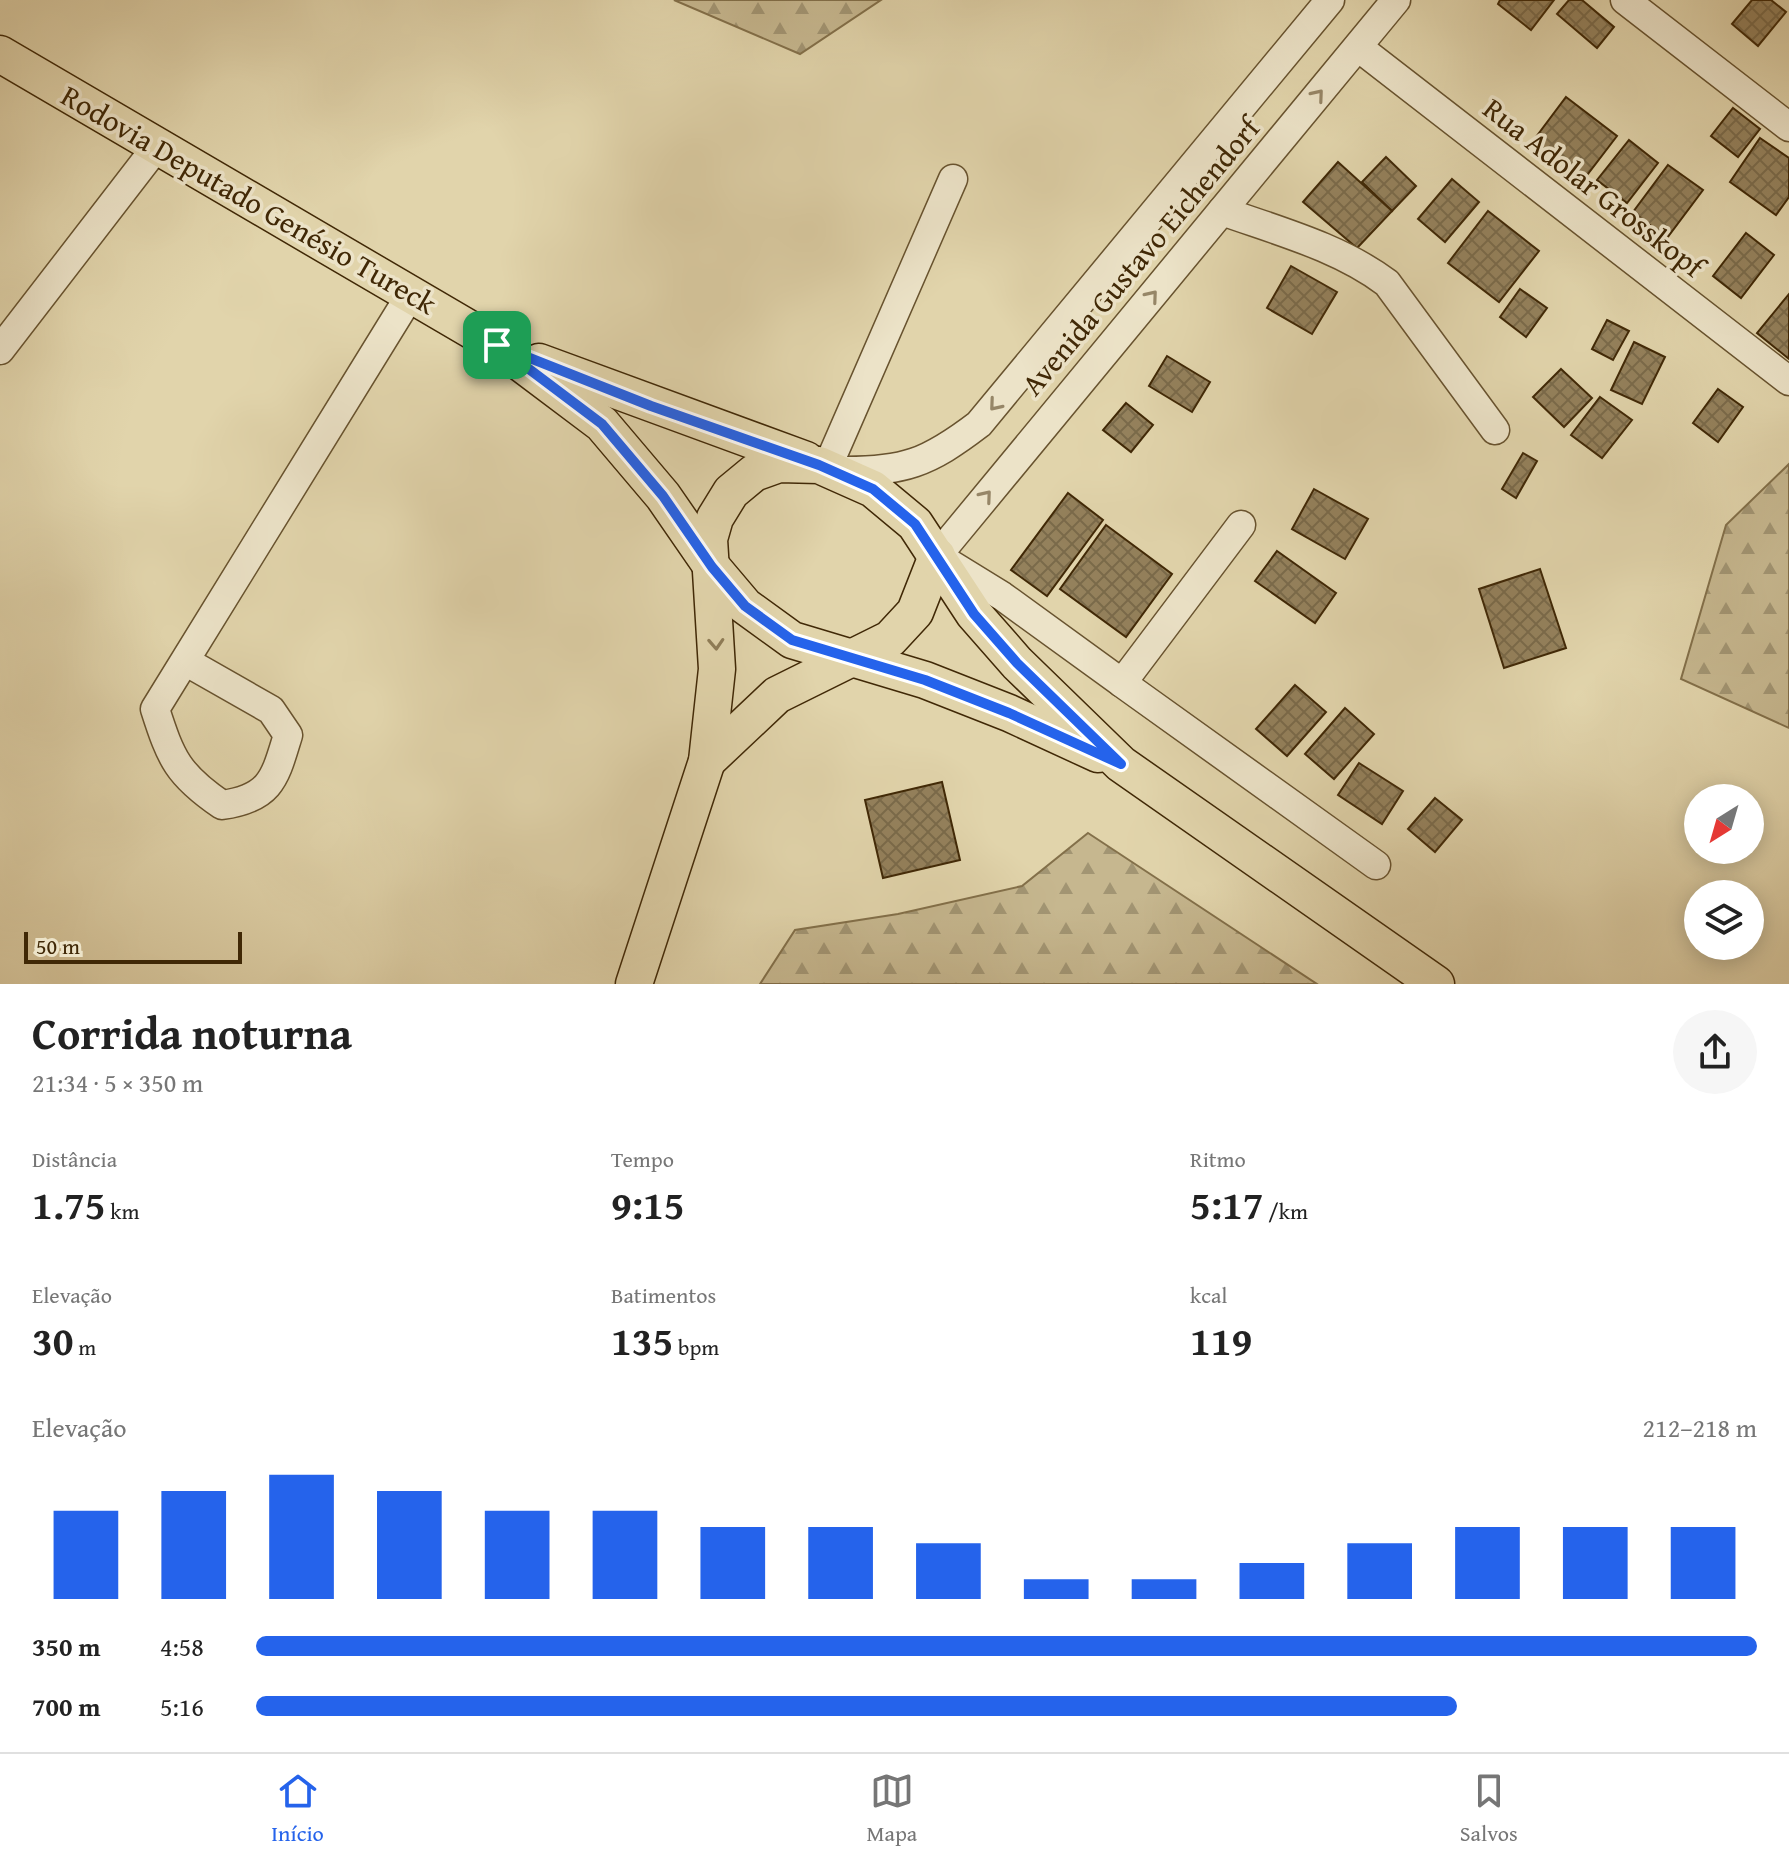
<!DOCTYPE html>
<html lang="pt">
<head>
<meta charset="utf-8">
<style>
	body { margin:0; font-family:"Gentium Book Plus",serif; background:#f6f6f6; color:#222; height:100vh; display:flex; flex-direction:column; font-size:30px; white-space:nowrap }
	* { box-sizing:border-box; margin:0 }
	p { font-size:26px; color:#767676 }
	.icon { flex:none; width:44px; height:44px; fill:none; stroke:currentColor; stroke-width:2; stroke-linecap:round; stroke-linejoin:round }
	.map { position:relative; height:984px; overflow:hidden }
	.sheet { display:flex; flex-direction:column; background:#fff; flex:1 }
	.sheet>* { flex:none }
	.needle { width:52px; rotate:217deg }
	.fabs { position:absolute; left:1684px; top:784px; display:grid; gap:16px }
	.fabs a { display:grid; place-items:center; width:80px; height:80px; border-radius:50%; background:#fff; box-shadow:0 4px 20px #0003; font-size:40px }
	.scale { position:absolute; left:24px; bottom:20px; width:218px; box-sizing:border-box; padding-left:8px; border:4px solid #402806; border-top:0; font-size:22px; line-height:28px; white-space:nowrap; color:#402806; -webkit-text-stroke:6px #ece3c8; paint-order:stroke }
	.pin { position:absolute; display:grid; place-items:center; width:68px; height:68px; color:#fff; margin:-34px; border-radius:16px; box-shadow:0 4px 12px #0006 }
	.round { display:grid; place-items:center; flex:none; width:84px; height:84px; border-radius:42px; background:#f6f6f6 }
	.summary { display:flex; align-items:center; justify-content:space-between; height:136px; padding:0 32px }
	h1 { font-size:44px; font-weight:800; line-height:60px }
	.figures { display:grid; grid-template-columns:repeat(3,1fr); gap:12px; height:136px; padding:8px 32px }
	.figures div { display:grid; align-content:center }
	.figures b { font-size:40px; font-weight:800 }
	.figures small { font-size:22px; font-weight:400 }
	.figures p { font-size:22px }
	.chart { height:224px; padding:16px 32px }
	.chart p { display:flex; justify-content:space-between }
	.chart svg { width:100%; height:144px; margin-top:8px; stroke:#2563eb; stroke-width:6 }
	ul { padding:0 32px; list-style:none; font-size:26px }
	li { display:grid; grid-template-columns:128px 96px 1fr; align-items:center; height:60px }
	li i { height:20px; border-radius:10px; background:#2563eb }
	.dock { display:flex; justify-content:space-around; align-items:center; height:112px; border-top:2px solid #e0e0e0; background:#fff; font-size:22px; color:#767676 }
	.dock a { display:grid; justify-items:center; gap:4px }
	.dock .selected { color:#2563eb }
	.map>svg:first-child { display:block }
	.forest { fill:url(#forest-firs); stroke:#83704a; stroke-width:2 }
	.building { fill:url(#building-cross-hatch); stroke:#402806; stroke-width:2 }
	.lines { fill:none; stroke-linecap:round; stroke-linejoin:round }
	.minor-casing { stroke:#68532f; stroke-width:31 }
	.major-casing { stroke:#402806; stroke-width:39 }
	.minor { stroke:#ece3c8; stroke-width:28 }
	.major { stroke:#e1d4ab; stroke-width:36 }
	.oneway { stroke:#968667 }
	.oneway2 { stroke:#907e58 }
	.route-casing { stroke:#fff; stroke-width:16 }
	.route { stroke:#2563eb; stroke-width:10 }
	.labels { text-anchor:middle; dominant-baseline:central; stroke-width:7; stroke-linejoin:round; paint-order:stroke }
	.street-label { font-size:30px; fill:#402806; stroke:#ece3c8 }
</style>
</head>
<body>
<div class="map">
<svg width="1789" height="984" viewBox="0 0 1789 984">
	<defs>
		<pattern id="forest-firs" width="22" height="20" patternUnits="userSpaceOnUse" patternTransform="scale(2)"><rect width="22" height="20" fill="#c6b78f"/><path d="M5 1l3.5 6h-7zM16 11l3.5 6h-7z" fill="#a29573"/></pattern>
		<pattern id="building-cross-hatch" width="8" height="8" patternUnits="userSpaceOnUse" patternTransform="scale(2)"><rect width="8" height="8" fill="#94815c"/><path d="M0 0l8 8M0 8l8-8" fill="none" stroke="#7a6a4a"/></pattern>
	</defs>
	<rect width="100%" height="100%" fill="#e1d4ab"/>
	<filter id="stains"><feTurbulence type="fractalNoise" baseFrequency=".0025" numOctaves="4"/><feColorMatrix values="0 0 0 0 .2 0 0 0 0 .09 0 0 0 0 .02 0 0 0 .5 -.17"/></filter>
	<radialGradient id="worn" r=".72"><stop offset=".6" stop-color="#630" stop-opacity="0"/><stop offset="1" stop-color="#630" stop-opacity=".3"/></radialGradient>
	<g class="forest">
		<path d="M674,0H881L800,54Z"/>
		<path d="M1789,464V728L1681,679L1726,525Z"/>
		<path d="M1088,833L1317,984H760L795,930L898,914L1022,886Z"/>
	</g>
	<g class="building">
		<path d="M1500,0H1554L1531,30L1498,4Z"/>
		<path d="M1569,0H1582L1614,27L1597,48L1557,14Z"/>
		<path d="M1752,0H1771L1786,12L1758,46L1732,24Z"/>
		<path d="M1566,97L1617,136L1584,179L1533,141Z"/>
		<path d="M1733,108L1760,129L1738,157L1711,136Z"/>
		<path d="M1760,138L1789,158V197L1776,215L1730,182Z"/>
		<path d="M1629,140L1658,163L1627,203L1597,180Z"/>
		<path d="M1386,157L1416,186L1392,211L1362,182Z"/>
		<path d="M1338,162L1392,211L1357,248L1303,202Z"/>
		<path d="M1668,165L1703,190L1667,238L1633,212Z"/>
		<path d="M1452,179L1479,202L1445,242L1418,219Z"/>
		<path d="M1488,211L1539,251L1499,302L1448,263Z"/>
		<path d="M1746,233L1774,255L1741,298L1713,276Z"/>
		<path d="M1291,266L1337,292L1312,334L1267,308Z"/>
		<path d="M1520,289L1547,308L1526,337L1500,317Z"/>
		<path d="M1789,294V359L1757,333Z"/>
		<path d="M1607,320L1629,331L1613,360L1592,349Z"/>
		<path d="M1634,342L1665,357L1642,404L1611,390Z"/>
		<path d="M1167,356L1210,382L1192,412L1149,386Z"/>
		<path d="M1561,369L1592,398L1564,427L1533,397Z"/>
		<path d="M1718,389L1743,407L1718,442L1693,423Z"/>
		<path d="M1600,397L1632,420L1602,458L1571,435Z"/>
		<path d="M1126,403L1153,425L1131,452L1103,430Z"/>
		<path d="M1523,453L1537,461L1516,498L1502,489Z"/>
		<path d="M1314,489L1368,519L1345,559L1292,529Z"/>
		<path d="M1068,493L1103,520L1047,596L1011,570Z"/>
		<path d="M1106,525L1172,574L1126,637L1060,589Z"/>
		<path d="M1277,551L1336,593L1315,623L1255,581Z"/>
		<path d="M1540,569L1566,648L1504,668L1479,589Z"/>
		<path d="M1295,685L1326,712L1287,756L1256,729Z"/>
		<path d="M1345,708L1374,734L1334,779L1305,754Z"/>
		<path d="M1359,763L1403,791L1382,824L1338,795Z"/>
		<path d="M942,782L960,860L883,878L865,800Z"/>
		<path d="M1435,798L1462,820L1435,852L1408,829Z"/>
	</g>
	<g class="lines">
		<defs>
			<g id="minor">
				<path d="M1625,0L1789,127"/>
				<path d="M1358,47L1789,381"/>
				<path d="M1222,211C1278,231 1339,247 1387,283L1495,430"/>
				<path d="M0,350L158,145"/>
				<path d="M827,468L953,179"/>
				<path d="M839,471C904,472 928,463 979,424L1330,0"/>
				<path d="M1241,525L1122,683L1002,596L937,556L1396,0"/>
				<path d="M185,661L271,710L288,735C275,777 272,798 222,805C178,775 171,759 155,709L411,294"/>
				<path d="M1122,683L1376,865"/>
			</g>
			<g id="major">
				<path d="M0,54L497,345L602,424L663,496L712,567L745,606L792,640L925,680L1009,713L1098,754"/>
				<path d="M539,362L806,460"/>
				<path d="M707,761L777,695L890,639L915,612L937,556"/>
				<path d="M634,984L707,761L717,669L709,539L715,518L731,492L754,473L779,464L819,465L873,489L915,524L974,614L1017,663L1121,764L1436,984"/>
			</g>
		</defs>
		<use href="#minor" class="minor-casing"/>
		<use href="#major" class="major-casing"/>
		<use href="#minor" class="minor"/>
		<use href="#major" class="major"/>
	</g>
	<defs><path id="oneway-chevron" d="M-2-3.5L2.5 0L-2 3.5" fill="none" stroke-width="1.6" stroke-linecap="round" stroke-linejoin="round" transform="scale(2)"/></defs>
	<g class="oneway">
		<use href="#oneway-chevron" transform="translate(1318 95) rotate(-50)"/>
		<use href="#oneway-chevron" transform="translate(1152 296) rotate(-50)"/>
		<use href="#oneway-chevron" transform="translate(995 405) rotate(130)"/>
		<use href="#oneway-chevron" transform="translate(986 496) rotate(-50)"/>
	</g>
	<use class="oneway2" href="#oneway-chevron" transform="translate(716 644) rotate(87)"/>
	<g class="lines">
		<defs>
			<path id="route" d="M497,345L651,406L819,465L873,489L915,524L974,614L1017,663L1121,764L1009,713L925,680L792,640L745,606L712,567L663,496L602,424Z"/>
		</defs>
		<use href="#route" class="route-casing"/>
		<use href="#route" class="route"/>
	</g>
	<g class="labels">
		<g class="street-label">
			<text transform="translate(1594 187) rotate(38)">Rua Adolar Grosskopf</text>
			<text transform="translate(249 199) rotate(30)">Rodovia Deputado Genésio Tureck</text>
			<text transform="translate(1140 256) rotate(-50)">Avenida Gustavo Eichendorf</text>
		</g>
	</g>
	<rect width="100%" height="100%" filter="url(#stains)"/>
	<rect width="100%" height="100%" fill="url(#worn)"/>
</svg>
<div class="fabs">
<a><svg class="needle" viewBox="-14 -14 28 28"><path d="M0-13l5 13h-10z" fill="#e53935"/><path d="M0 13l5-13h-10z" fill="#767676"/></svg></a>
<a><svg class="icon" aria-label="layers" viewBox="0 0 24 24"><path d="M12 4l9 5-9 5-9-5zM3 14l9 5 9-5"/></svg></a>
</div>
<div class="scale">50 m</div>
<div class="pin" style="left:497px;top:345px;background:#1e9e55"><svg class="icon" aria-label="arrive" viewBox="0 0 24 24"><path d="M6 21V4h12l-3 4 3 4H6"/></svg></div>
</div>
<section class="sheet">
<div class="summary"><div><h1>Corrida noturna</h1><p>21:34 · 5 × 350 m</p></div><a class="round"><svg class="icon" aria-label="share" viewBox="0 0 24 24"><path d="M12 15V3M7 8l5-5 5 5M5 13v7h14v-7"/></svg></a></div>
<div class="figures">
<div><p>Distância</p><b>1.75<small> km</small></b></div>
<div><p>Tempo</p><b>9:15</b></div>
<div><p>Ritmo</p><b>5:17<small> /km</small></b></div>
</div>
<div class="figures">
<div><p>Elevação</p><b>30<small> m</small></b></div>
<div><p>Batimentos</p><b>135<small> bpm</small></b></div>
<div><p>kcal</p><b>119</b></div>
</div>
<div class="chart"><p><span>Elevação</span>212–218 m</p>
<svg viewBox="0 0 160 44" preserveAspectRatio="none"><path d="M5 44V17M15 44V11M25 44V6M35 44V11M45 44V17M55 44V17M65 44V22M75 44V22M85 44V27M95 44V38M105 44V38M115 44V33M125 44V27M135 44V22M145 44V22M155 44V22"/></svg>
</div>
<ul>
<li><b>350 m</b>4:58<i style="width:100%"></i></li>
<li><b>700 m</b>5:16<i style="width:80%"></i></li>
</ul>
</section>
<nav class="dock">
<a class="selected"><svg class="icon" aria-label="home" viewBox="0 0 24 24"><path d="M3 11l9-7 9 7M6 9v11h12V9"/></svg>Início</a>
<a><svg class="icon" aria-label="map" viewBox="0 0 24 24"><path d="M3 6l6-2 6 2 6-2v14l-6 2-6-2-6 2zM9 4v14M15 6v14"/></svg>Mapa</a>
<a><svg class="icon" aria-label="saved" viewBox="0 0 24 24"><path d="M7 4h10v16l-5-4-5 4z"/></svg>Salvos</a>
</nav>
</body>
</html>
